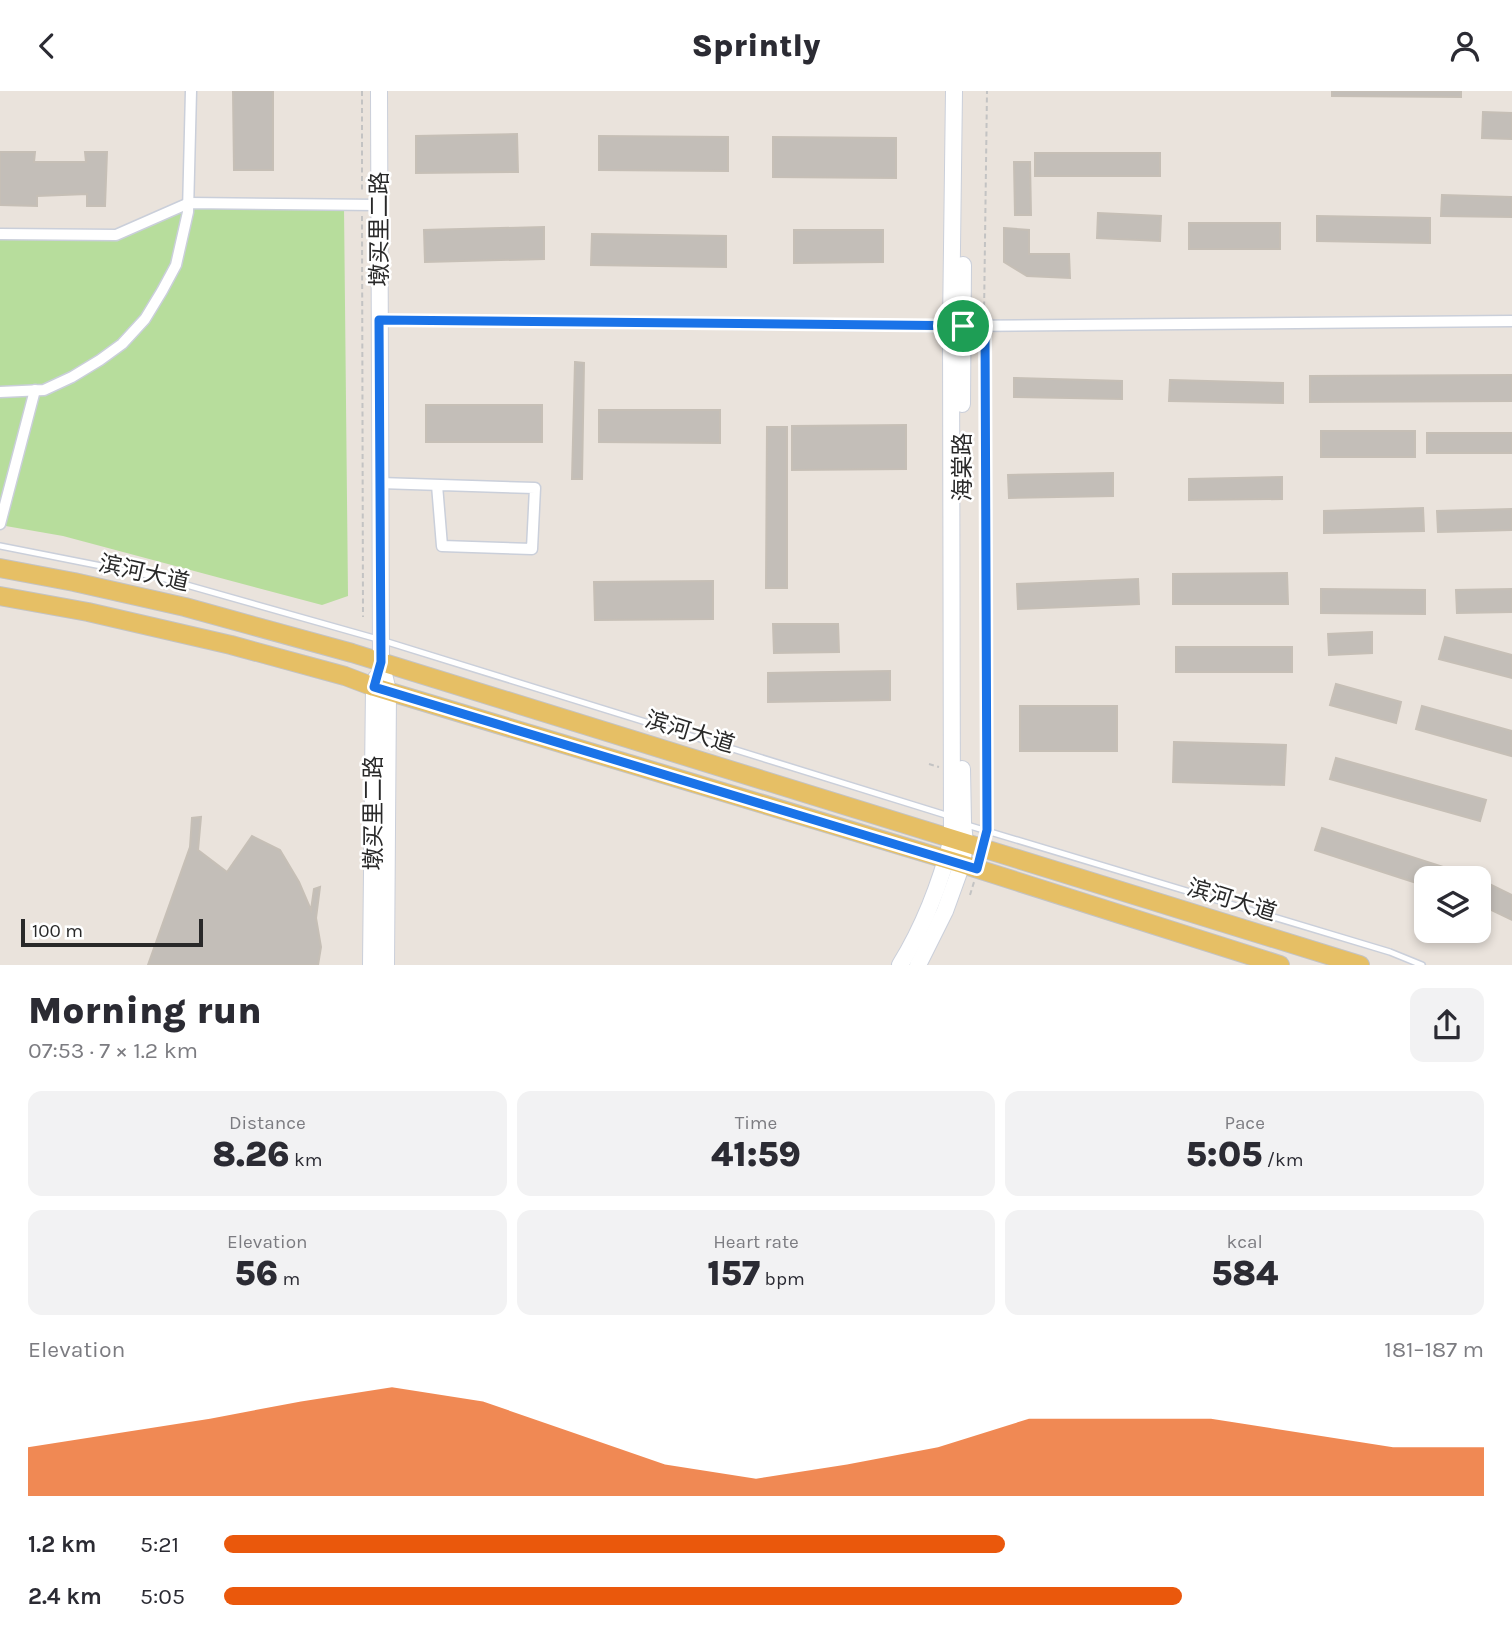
<!DOCTYPE html>
<html lang="en">
<head>
<meta charset="utf-8">
<style>
	body { margin:0; font-family:Karla,"Noto Sans SC",sans-serif; background:#f2f2f3; color:#2b2b33; height:100vh; display:flex; flex-direction:column; font-size:26px; white-space:nowrap }
	* { box-sizing:border-box; margin:0 }
	p { font-size:23px; color:#7c7c81 }
	.icon { flex:none; width:38px; height:38px; fill:none; stroke:currentColor; stroke-width:2; stroke-linecap:round; stroke-linejoin:round }
	.map { position:relative; height:874px; overflow:hidden }
	.sheet { display:flex; flex-direction:column; background:#fff; flex:1 }
	.sheet>* { flex:none }
	.controls { position:absolute; left:1414px; top:775px; display:grid; gap:14px }
	.controls a { display:grid; place-items:center; width:77px; height:77px; border-radius:14px; background:#fff; box-shadow:0 4px 10px #0003; font-size:35px }
	.scale { position:absolute; left:21px; bottom:18px; width:182px; box-sizing:border-box; padding-left:7px; border:4px solid #292929; border-top:0; font-size:19px; line-height:24px; white-space:nowrap; color:#292929; -webkit-text-stroke:5px #fff; paint-order:stroke }
	.pin { position:absolute; display:grid; place-items:center; width:60px; height:60px; color:#fff; margin:-30px; border:4px solid #fff; border-radius:50%; box-shadow:0 2px 7px #0007 }
	.round { display:grid; place-items:center; flex:none; width:74px; height:74px; border-radius:14px; background:#f2f2f3 }
	.summary { display:flex; align-items:center; justify-content:space-between; height:119px; padding:0 28px }
	h1 { font-size:38px; font-weight:800; line-height:52px }
	.metrics { display:grid; grid-template-columns:repeat(3,1fr); gap:10px; height:119px; padding:7px 28px }
	.metrics div { display:grid; align-content:center; border-radius:14px; background:#f2f2f3; text-align:center }
	.metrics b { font-size:35px; font-weight:800 }
	.metrics small { font-size:19px; font-weight:400 }
	.metrics p { font-size:19px }
	.chart { height:196px; padding:14px 28px }
	.chart p { display:flex; justify-content:space-between }
	.chart svg { width:100%; height:126px; margin-top:7px; fill:#ea580c; opacity:.7 }
	ul { padding:0 28px; list-style:none; font-size:23px }
	li { display:grid; grid-template-columns:112px 84px 1fr; align-items:center; height:52px }
	li i { height:18px; border-radius:9px; background:#ea580c }
	header { display:flex; justify-content:space-between; align-items:center; height:91px; padding:0 28px; background:#fff; font-size:32px; font-weight:800 }
	.map>svg:first-child { display:block }
	.green { fill:#b7dd9c }
	.building { fill:#c3beb8; stroke:#c6bfb6; stroke-width:2 }
	.lines { fill:none; stroke-linecap:round; stroke-linejoin:round }
	.lane-casing { stroke:#cacfda; stroke-width:8 }
	.street-casing { stroke:#cacfda; stroke-width:13 }
	.secondary-casing { stroke:#cacfda; stroke-width:18 }
	.primary-casing { stroke:#c3c3c3; stroke-width:20 }
	.path { stroke:#c3c3c3; stroke-width:2; stroke-dasharray:5 3.5; stroke-linecap:butt }
	.lane { stroke:#fff; stroke-width:5 }
	.street { stroke:#fff; stroke-width:10 }
	.secondary { stroke:#fff; stroke-width:16 }
	.primary { stroke:#e6bf65; stroke-width:18 }
	.route-casing { stroke:#fff; stroke-width:14 }
	.route { stroke:#1a73e8; stroke-width:9 }
	.labels { text-anchor:middle; dominant-baseline:central; stroke-width:5; stroke-linejoin:round; paint-order:stroke }
	.street-label { font-size:23px; fill:#292929; stroke:#fff }
</style>
</head>
<body>
<header><svg class="icon" aria-label="back" viewBox="0 0 24 24"><path d="M15 5l-7 7 7 7"/></svg>Sprintly<svg class="icon" aria-label="person" viewBox="0 0 24 24"><circle cx="12" cy="8" r="4"/><path d="M4 21q1-7 8-7t8 7"/></svg></header>
<div class="map">
<svg width="1512" height="874" viewBox="0 0 1512 874">
	<rect width="100%" height="100%" fill="#eae3dc"/>
	<path class="green" d="M196,111L344,116L348,505L322,514L63,445L0,434V149H111Z"/>
	<g class="building">
		<path d="M233,0H273V79H234Z"/>
		<path d="M1332,0H1461V6L1332,5Z"/>
		<path d="M1483,21L1512,22V48L1482,47Z"/>
		<path d="M517,43L518,81L416,82V45Z"/>
		<path d="M599,45L728,46V80L599,79Z"/>
		<path d="M773,46L896,47V87L773,86Z"/>
		<path d="M0,61H35L34,71H86L85,61H107L105,115H87V103L37,105V115L0,114Z"/>
		<rect x="1035" y="62" width="125" height="23"/>
		<path d="M1014,71H1030L1031,124H1015Z"/>
		<path d="M1442,104L1512,106V126L1441,125Z"/>
		<path d="M1098,122L1161,125L1160,150L1097,147Z"/>
		<path d="M1317,125L1430,127V152L1317,150Z"/>
		<rect x="1189" y="132" width="91" height="26"/>
		<path d="M544,136V168L425,171L424,139Z"/>
		<path d="M1004,137L1029,139V163H1069L1070,187L1027,185L1004,171Z"/>
		<path d="M794,139H883V171L794,172Z"/>
		<path d="M592,143L726,145V176L591,174Z"/>
		<path d="M575,271L584,272L582,388H572Z"/>
		<path d="M1512,284V310L1310,311V285Z"/>
		<path d="M1014,287L1122,290V308L1014,306Z"/>
		<path d="M1170,289L1283,292V312L1169,310Z"/>
		<rect x="426" y="314" width="116" height="37"/>
		<path d="M599,319H720V352L599,351Z"/>
		<path d="M906,334V378L792,379V335Z"/>
		<path d="M767,336H787V497H766Z"/>
		<rect x="1321" y="340" width="94" height="26"/>
		<rect x="1427" y="342" width="85" height="20"/>
		<path d="M1113,382V405L1009,407L1008,384Z"/>
		<path d="M1282,386V408L1189,409V388Z"/>
		<path d="M1423,417L1424,440L1324,442V420Z"/>
		<path d="M1512,418V439L1438,441L1437,420Z"/>
		<path d="M1287,482L1288,513H1173V483Z"/>
		<path d="M1138,488L1139,513L1018,518L1017,493Z"/>
		<path d="M713,490V528L595,529L594,491Z"/>
		<path d="M1321,498L1425,499V523L1321,522Z"/>
		<path d="M1512,498V521L1457,522L1456,499Z"/>
		<path d="M773,533H838L839,561L774,562Z"/>
		<path d="M1372,541V562L1329,564L1328,543Z"/>
		<path d="M1445,546L1512,564V587L1439,568Z"/>
		<rect x="1176" y="556" width="116" height="25"/>
		<path d="M890,580V609L768,611V582Z"/>
		<path d="M1336,593L1401,611L1396,632L1330,614Z"/>
		<rect x="1020" y="615" width="97" height="45"/>
		<path d="M1422,615L1512,640L1511,665L1416,638Z"/>
		<path d="M1174,651L1286,654L1284,694L1173,691Z"/>
		<path d="M1336,667L1486,709L1480,730L1330,688Z"/>
		<path d="M201,726L198,759L227,781L252,745L280,759L299,791L311,819L314,798L320,796L316,827L321,856L318,874H148L190,756L192,727Z"/>
		<path d="M1322,737L1446,777L1443,788H1426V795L1315,759Z"/>
		<path d="M1479,788L1512,804V829L1479,813Z"/>
	</g>
	<g class="lines">
		<defs>
			<g id="lane">
				<path d="M0,455L162,487L381,549L949,725"/>
				<path d="M967,734L1390,861L1422,874"/>
			</g>
			<g id="street">
				<path d="M0,143L116,144L189,112L378,114"/>
				<path d="M379,229L951,235L1512,230"/>
				<path d="M0,301L44,299L72,286L100,269L122,253L145,228L162,200L176,174L188,121L191,0"/>
				<path d="M380,392L535,397L532,458L442,455L437,394"/>
				<path d="M0,433L35,299"/>
			</g>
			<g id="secondary">
				<path d="M379,0L381,571L388,600L386,874"/>
				<path d="M962,313L963,174"/>
				<path d="M371,874L374,596L376,587"/>
				<path d="M900,874C924,835 941,790 952,747L951,235L954,0"/>
				<path d="M918,874L945,820L962,773L965,752L963,732L962,678"/>
			</g>
			<g id="primary">
				<path d="M0,477L74,491L185,516L352,562L1360,874"/>
				<path d="M0,505L88,521L231,554L345,585L374,596L962,773L1280,874"/>
			</g>
		</defs>
		<use href="#lane" class="lane-casing"/>
		<use href="#street" class="street-casing"/>
		<use href="#secondary" class="secondary-casing"/>
		<use href="#primary" class="primary-casing"/>
		<g class="path">
			<path d="M362,0V101"/>
			<path d="M362,125L363,526"/>
			<path d="M984,224L987,0"/>
			<path d="M985,247L987,732"/>
			<path d="M929,673L939,676"/>
			<path d="M970,804L974,791"/>
		</g>
		<use href="#lane" class="lane"/>
		<use href="#street" class="street"/>
		<use href="#secondary" class="secondary"/>
		<use href="#primary" class="primary"/>
	</g>
	<g class="lines">
		<defs>
			<path id="route" d="M379,229L985,235L987,739L977,778L374,596L381,571Z"/>
		</defs>
		<use href="#route" class="route-casing"/>
		<use href="#route" class="route"/>
	</g>
	<g class="labels">
		<g class="street-label">
			<text transform="translate(379 138) rotate(-90)">墩买里二路</text>
			<text transform="translate(962 376) rotate(-90)">海棠路</text>
			<text transform="translate(144 482) rotate(13)">滨河大道</text>
			<text transform="translate(690 641) rotate(17)">滨河大道</text>
			<text transform="translate(373 722) rotate(-90)">墩买里二路</text>
			<text transform="translate(1232 809) rotate(17)">滨河大道</text>
		</g>
	</g>
</svg>
<div class="controls">
<a><svg class="icon" aria-label="layers" viewBox="0 0 24 24"><path d="M12 4l9 5-9 5-9-5zM3 14l9 5 9-5"/></svg></a>
</div>
<div class="scale">100 m</div>
<div class="pin" style="left:963px;top:235px;background:#1e9e55"><svg class="icon" aria-label="arrive" viewBox="0 0 24 24"><path d="M6 21V4h12l-3 4 3 4H6"/></svg></div>
</div>
<section class="sheet">
<div class="summary"><div><h1>Morning run</h1><p>07:53 · 7 × 1.2 km</p></div><a class="round"><svg class="icon" aria-label="share" viewBox="0 0 24 24"><path d="M12 15V3M7 8l5-5 5 5M5 13v7h14v-7"/></svg></a></div>
<div class="metrics">
<div><p>Distance</p><b>8.26<small> km</small></b></div>
<div><p>Time</p><b>41:59</b></div>
<div><p>Pace</p><b>5:05<small> /km</small></b></div>
</div>
<div class="metrics">
<div><p>Elevation</p><b>56<small> m</small></b></div>
<div><p>Heart rate</p><b>157<small> bpm</small></b></div>
<div><p>kcal</p><b>584</b></div>
</div>
<div class="chart"><p><span>Elevation</span>181–187 m</p>
<svg viewBox="0 0 160 44" preserveAspectRatio="none"><path d="M0 44V27L10 22L20 17L30 11L40 6L50 11L60 22L70 33L80 38L90 33L100 27L110 17L120 17L130 17L140 22L150 27L160 27V44z"/></svg>
</div>
<ul>
<li><b>1.2 km</b>5:21<i style="width:62%"></i></li>
<li><b>2.4 km</b>5:05<i style="width:76%"></i></li>
</ul>
</section>
</body>
</html>
